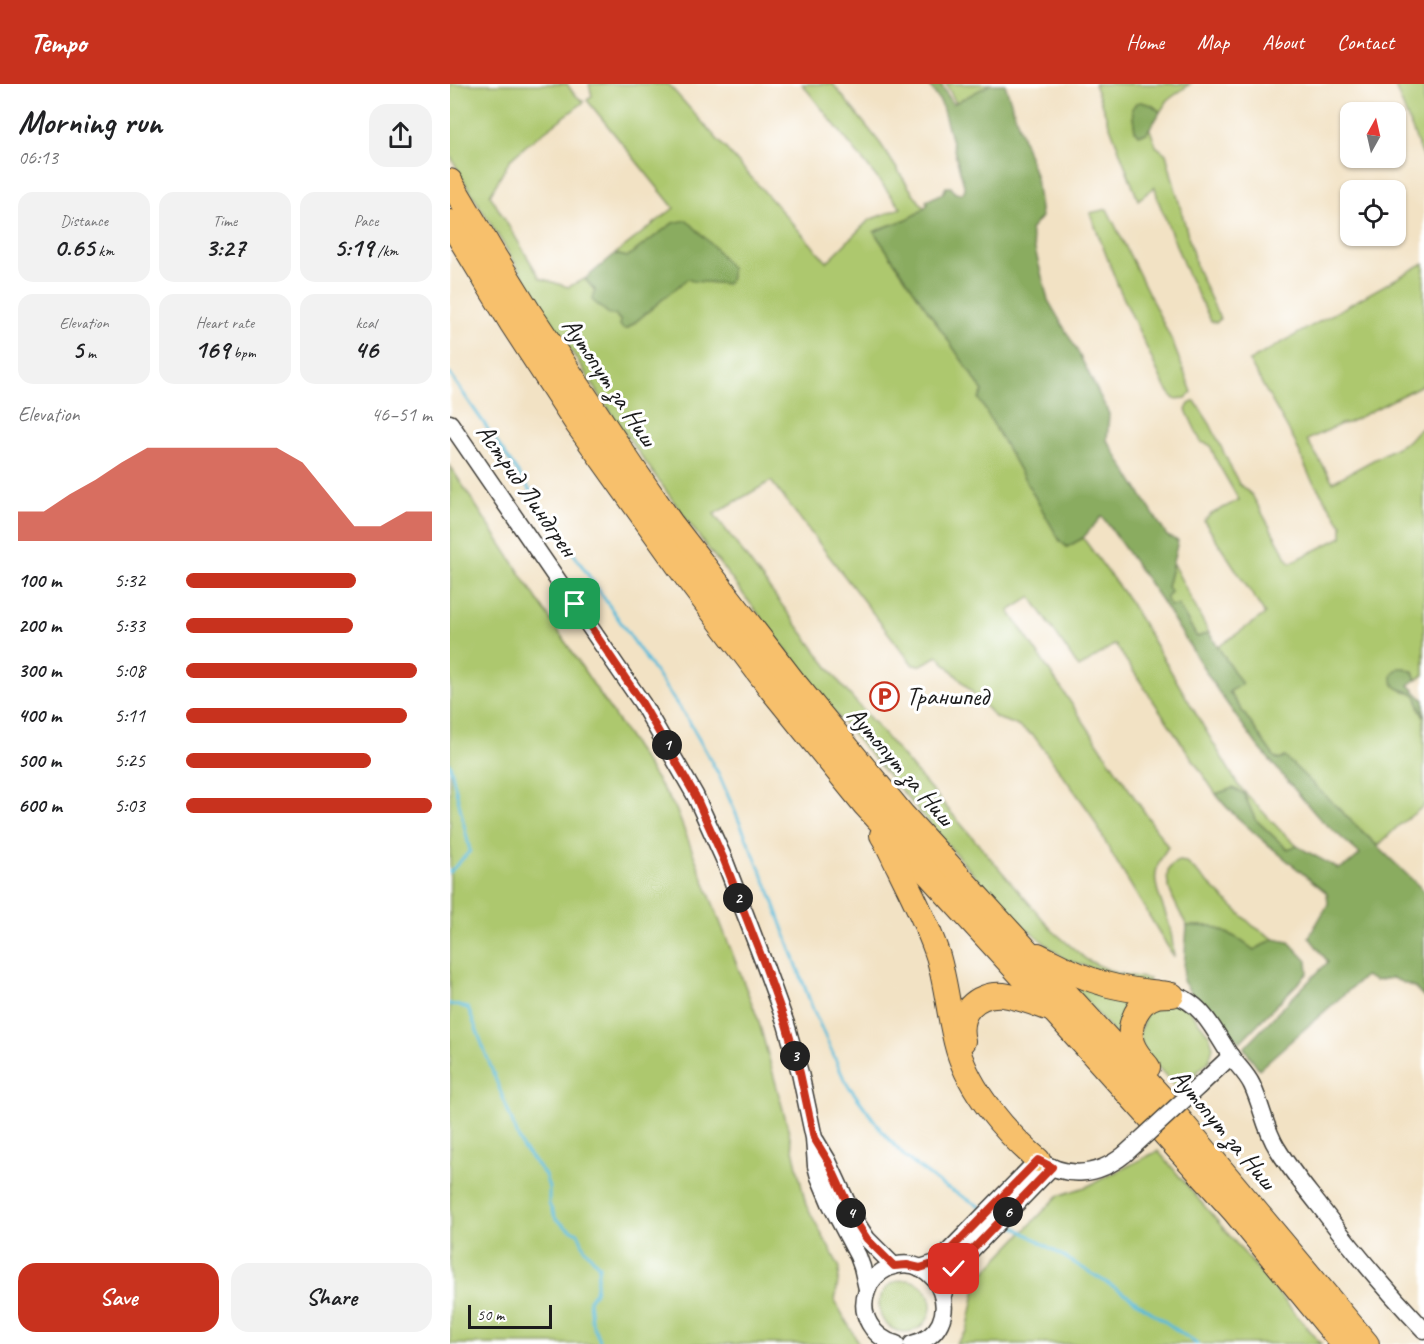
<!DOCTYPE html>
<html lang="en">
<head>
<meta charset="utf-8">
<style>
	body { margin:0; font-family:Caveat,sans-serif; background:#f2f2f2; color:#202124; height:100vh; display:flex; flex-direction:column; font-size:22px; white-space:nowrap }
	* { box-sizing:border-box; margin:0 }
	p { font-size:20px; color:#757577 }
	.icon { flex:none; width:33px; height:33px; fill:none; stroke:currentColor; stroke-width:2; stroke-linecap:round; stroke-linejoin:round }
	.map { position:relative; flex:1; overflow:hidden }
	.panel { display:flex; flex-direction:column; background:#fff; width:450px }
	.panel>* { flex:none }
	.needle { width:39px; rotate:8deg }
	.controls { position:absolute; left:890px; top:18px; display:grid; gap:12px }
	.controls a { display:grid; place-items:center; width:66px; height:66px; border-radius:12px; background:#fff; box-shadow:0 2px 4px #0004; font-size:30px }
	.scale { position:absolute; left:18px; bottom:15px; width:84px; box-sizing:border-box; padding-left:6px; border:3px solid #1c1c1c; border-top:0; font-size:16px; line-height:21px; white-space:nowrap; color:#1c1c1c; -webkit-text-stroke:4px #fff; paint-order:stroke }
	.pin { position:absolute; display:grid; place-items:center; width:51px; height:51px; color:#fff; margin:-26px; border-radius:12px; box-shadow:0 3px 9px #0006 }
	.km { position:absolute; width:30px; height:30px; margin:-15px; border-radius:50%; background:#222; color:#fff; font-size:16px; line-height:30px; text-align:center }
	.round { display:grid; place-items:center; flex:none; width:63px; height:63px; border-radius:18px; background:#f2f2f2 }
	.head { display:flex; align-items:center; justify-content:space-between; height:102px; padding:0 18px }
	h1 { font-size:33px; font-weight:600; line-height:45px }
	.metrics { display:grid; grid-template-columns:repeat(3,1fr); gap:9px; height:102px; padding:6px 18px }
	.metrics div { display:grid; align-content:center; border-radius:15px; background:#f2f2f2; text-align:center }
	.metrics b { font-size:26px; font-weight:600 }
	.metrics small { font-size:16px; font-weight:400 }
	.metrics p { font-size:16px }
	.chart { height:168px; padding:12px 18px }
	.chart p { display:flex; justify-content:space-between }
	.chart svg { width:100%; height:108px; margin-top:6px; fill:#c8321e; opacity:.7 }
	.button { display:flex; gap:12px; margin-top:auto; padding:12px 18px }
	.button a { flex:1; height:69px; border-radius:18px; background:#c8321e; color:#fff; font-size:24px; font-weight:600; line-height:69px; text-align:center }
	.button a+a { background:#f2f2f2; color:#202124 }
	ul { padding:0 18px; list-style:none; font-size:20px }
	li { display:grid; grid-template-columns:96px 72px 1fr; align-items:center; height:45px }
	li i { height:15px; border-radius:8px; background:#c8321e }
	header { display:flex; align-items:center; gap:36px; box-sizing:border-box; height:84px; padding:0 30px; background:#c8321e; color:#fff }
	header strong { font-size:28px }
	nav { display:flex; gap:33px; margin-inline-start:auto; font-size:21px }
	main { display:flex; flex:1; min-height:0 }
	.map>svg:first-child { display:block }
	.green { fill:#adc86e; stroke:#647245; stroke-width:1.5 }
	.forest { fill:#8aac61; stroke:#53643e; stroke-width:1.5 }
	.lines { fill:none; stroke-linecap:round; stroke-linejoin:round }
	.stream { stroke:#5abbd9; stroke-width:3 }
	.minor-casing { stroke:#3c3a35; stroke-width:19 }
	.highway-casing { stroke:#3c3a35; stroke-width:26 }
	.minor { stroke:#fff; stroke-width:16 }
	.highway { stroke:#f7c06c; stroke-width:24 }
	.minor-bridge-casing { stroke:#3c3a35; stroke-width:19; stroke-linecap:butt }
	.minor-bridge { stroke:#fff; stroke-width:16 }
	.route-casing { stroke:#fff; stroke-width:12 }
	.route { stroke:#c8321e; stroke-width:8 }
	.labels { text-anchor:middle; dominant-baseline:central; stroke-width:6; stroke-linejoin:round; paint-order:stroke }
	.street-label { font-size:26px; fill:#1c1c1c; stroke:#fff }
	.poi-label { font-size:26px; fill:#1c1c1c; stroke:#fff; text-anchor:start }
</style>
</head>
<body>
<header>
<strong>Tempo</strong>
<nav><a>Home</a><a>Map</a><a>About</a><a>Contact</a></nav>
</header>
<main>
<section class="panel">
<div class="head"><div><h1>Morning run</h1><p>06:13</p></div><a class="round"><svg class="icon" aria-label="share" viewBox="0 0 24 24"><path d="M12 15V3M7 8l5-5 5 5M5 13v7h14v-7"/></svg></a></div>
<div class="metrics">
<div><p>Distance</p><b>0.65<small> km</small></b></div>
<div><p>Time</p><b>3:27</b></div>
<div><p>Pace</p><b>5:19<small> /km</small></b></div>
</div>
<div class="metrics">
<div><p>Elevation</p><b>5<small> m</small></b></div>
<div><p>Heart rate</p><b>169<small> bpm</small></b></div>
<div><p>kcal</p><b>46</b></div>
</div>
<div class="chart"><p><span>Elevation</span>46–51 m</p>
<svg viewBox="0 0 160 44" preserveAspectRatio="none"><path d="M0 44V32L10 32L20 25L30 19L40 12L50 6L60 6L70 6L80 6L90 6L100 6L110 12L120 25L130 38L140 38L150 32L160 32V44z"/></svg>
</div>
<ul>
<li><b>100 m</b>5:32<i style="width:69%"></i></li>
<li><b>200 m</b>5:33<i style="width:68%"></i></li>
<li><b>300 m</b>5:08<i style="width:94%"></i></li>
<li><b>400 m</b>5:11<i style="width:90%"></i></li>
<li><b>500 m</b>5:25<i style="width:75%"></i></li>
<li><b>600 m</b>5:03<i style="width:100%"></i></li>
</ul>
<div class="button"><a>Save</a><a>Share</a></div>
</section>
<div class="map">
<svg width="974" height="1260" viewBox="0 0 974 1260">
	<rect width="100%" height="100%" fill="#fff"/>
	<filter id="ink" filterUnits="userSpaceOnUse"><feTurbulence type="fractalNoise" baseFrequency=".0167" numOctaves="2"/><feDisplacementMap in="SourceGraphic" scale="12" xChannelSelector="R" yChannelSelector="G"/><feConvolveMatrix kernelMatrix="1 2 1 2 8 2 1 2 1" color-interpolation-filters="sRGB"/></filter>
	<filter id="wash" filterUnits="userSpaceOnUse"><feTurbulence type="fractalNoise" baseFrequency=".008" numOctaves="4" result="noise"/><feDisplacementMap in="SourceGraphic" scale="24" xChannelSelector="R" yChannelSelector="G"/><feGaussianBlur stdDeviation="1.35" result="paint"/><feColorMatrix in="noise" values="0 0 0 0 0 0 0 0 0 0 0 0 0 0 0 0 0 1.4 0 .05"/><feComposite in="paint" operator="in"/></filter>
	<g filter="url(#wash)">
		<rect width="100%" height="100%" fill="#f2e2c4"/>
		<g class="green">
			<path d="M0,0H117L124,10L134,18L79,59L60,76L40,111L90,194L118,203L135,195L177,245L237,195L223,139L177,173L165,170L224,124L137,16L142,12L139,0H218L377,178L419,136L451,124L352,0H383L430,59L460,105L474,124C461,139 440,138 424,148L533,307L529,315L610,457L617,463L633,454L680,518L788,701L829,745L847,762L837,765L805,735L794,710L783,704L766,710L665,560L629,584L581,513L559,527L718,763C695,795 709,807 719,840C722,850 723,862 724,873L660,767L639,727L584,652L564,640L546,634L488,572L471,581H463L321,397L264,430L393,603L603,847L637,876L666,889L699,895L698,899L694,900L616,876L572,841L517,783L387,632L250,454L171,344L90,219L14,97L0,71Z"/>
			<path d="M496,0H541L506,19Z"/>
			<path d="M644,0H740L718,16L710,28L706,24L686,19L682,25L685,47L688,51L699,43L706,62L716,70L747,185L770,235L766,239L761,237L737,189L708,116L705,103L688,116Z"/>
			<path d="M944,0H974V75Z"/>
			<path d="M657,125L722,257L742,308L736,314L724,315L714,301L668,202L640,129Z"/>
			<path d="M974,179V300L898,339L891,340L857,356L883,398L958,357L967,347L974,343V591L966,596L963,587L944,600L951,606L963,609L967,613L970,627L974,633V722L948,742L928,762L835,674L830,676L825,674L779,608L791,600L768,563L815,530L754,437L761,430L789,416L767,378L760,361L751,358L736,326L739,320L745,317L760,340L789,400L802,411L840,479L892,453V441L860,393L844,356L799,277Z"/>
			<path d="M0,382L106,544L226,725L308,935L337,1040L356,1121L390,1184L385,1217L409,1260H0Z"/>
			<path d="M723,480L759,549L747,553L728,521L720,522L716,514L721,508L717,503Z"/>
			<path d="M729,777L736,778L803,842L824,855L804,866L787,854L762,842H737C729,826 702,785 729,777Z"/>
			<path d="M616,894L700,910L672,958Z"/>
			<path d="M723,918L738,924L760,952L763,963L759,977L728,1005L695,969L689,951L696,928Z"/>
			<path d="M708,1067L871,1260H506L517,1247L525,1209L530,1193L608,1112L638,1102Z"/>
			<circle cx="455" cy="1222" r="26"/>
		</g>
		<g class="forest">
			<path d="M478,0H491L503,20L541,0H555L586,94L591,133L580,146L598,216L628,268L659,330L657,356L717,452L728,457L717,503L721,508L716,515L720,522L728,521L747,553L759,549L792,600L779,608L825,674L830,676L835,673L974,807V913L964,903L942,894L925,897L915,892L809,985L794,964L834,922L878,878L859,853L878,820L877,809C850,787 823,766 798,743C787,733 774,723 766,710L783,704L794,710L805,735L837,765L847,762L889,785L900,779L910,770L868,733L807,661L768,607L711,516L652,432L633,454L617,463L610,457L529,315L533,307L424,148C445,137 460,139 478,120L476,117L493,109L496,103H501L505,109L512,110L515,105L491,19Z"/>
			<path d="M691,18L702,21L710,28C706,38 700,41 697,49L688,51L685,47L682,25L686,19Z"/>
			<path d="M237,136L265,164L281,184V194L277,200L243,197L237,195L177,245H173L170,241V236L165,231L159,230L142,216L145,206L135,195L165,170L177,173L223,139Z"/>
			<path d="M949,584H955L963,588L966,596L959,601L974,616V633C969,626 970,616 965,611C958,605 944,608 942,596C941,590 944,587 949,584Z"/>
			<path d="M737,842H762L787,854L804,866L824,855L839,858L857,877L858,889L790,958L741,909L733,897Z"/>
		</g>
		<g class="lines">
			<g class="stream">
				<path d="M0,290L240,639L269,691L320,808L362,923L395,997L432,1047L455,1073L492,1101L533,1124"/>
				<path d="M0,680L20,767L0,788"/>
				<path d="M0,920L18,924L72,1063L95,1091L99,1104V1120L106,1135L116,1143L128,1149L135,1165L149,1182L145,1208L139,1216L141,1236L151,1260"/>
				<path d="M557,1138L677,1211L747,1260"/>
			</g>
		</g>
	</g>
	<g filter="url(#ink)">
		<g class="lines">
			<defs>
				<g id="minor">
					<path d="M0,339L192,619L245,711L274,775L315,882L336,940L350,989L364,1054L366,1082L369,1093L380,1119L408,1172L412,1183L417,1205"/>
					<path d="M722,911C749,915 765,947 778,968C785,980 796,988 802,1001C812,1022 815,1045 827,1064C839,1084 854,1102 868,1120C901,1164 936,1206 974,1246"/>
					<path d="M749,1002L781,972"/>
					<path d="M366,1057L378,1077L406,1138L417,1155L444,1182"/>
					<path d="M470,1184L486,1179L497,1169L588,1076C618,1095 648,1092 675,1070"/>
					<path d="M493,1211L499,1192L508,1180L602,1083"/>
					<path d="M446,1260C423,1254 408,1230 417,1207C420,1197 428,1189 438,1184C490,1162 520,1246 462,1260"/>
				</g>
				<g id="highway">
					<path d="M0,97L45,173L81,231L185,387L221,439L343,597L452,730L709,1011L917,1260"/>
					<path d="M0,138L62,240L127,340L237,494L321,605L415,721L602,925L784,1127L893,1260"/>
					<path d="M432,751C439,762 443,773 449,784C463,813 478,841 488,872C497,903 499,935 508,966C520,1007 555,1048 588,1076"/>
					<path d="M588,871C609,881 629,893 652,899C673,906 695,907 717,910"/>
					<path d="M513,957C506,929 526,909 553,911C569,913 585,920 600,925"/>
					<path d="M698,983C692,976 685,968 682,959C677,940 688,917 707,912C711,911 717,911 722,911"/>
				</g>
			</defs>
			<use href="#minor" class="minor-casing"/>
			<use href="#highway" class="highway-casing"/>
			<use href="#minor" class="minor"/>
			<use href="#highway" class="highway"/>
			<defs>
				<path id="minor-bridge" d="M675,1070L749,1002"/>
			</defs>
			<use href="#minor-bridge" class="minor-bridge-casing"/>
			<use href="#minor-bridge" class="minor-bridge"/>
		</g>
	</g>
	<g class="lines" filter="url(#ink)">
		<defs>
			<path id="route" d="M125,520L192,619L245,711L274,776L315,882L336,940L350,989L364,1054L378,1077L406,1138L417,1155L444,1182L457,1181L470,1184L486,1179L497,1169L588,1076L602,1083L504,1185"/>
		</defs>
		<use href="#route" class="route-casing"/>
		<use href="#route" class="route"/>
	</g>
	<defs>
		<symbol id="parking-ring" viewBox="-11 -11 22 22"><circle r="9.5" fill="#fff" stroke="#c8321e" stroke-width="1.5"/><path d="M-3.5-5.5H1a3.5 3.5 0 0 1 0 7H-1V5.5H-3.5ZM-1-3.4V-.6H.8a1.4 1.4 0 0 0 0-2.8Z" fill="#c8321e"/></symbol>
	</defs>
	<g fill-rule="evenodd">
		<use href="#parking-ring" x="418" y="596" width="33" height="33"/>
	</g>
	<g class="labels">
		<g class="street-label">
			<text transform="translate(160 298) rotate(56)">Аутопут за Ниш</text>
			<text transform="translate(77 406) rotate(55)">Астрид Линдгрен</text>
			<text transform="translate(451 682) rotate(49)">Аутопут за Ниш</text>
			<text transform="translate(774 1045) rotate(50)">Аутопут за Ниш</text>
		</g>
		<g class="poi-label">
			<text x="456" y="612">Траншпед</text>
		</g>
	</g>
</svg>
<div class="controls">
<a><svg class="needle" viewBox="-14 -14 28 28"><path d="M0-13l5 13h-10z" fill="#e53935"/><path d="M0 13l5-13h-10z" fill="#757577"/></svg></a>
<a><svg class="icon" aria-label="locate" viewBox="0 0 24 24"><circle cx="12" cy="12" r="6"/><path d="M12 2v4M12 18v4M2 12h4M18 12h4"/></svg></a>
</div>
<div class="scale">50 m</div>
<div class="pin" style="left:125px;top:520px;background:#1e9e55"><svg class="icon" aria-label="arrive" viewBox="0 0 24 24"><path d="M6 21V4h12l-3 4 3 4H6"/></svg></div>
<div class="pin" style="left:504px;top:1185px;background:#d93025"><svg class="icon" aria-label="check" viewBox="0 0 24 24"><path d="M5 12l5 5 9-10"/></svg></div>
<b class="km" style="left:217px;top:661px">1</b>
<b class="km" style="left:288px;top:814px">2</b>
<b class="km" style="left:345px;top:972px">3</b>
<b class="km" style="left:401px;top:1129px">4</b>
<b class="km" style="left:558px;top:1128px">6</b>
</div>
</main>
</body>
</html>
